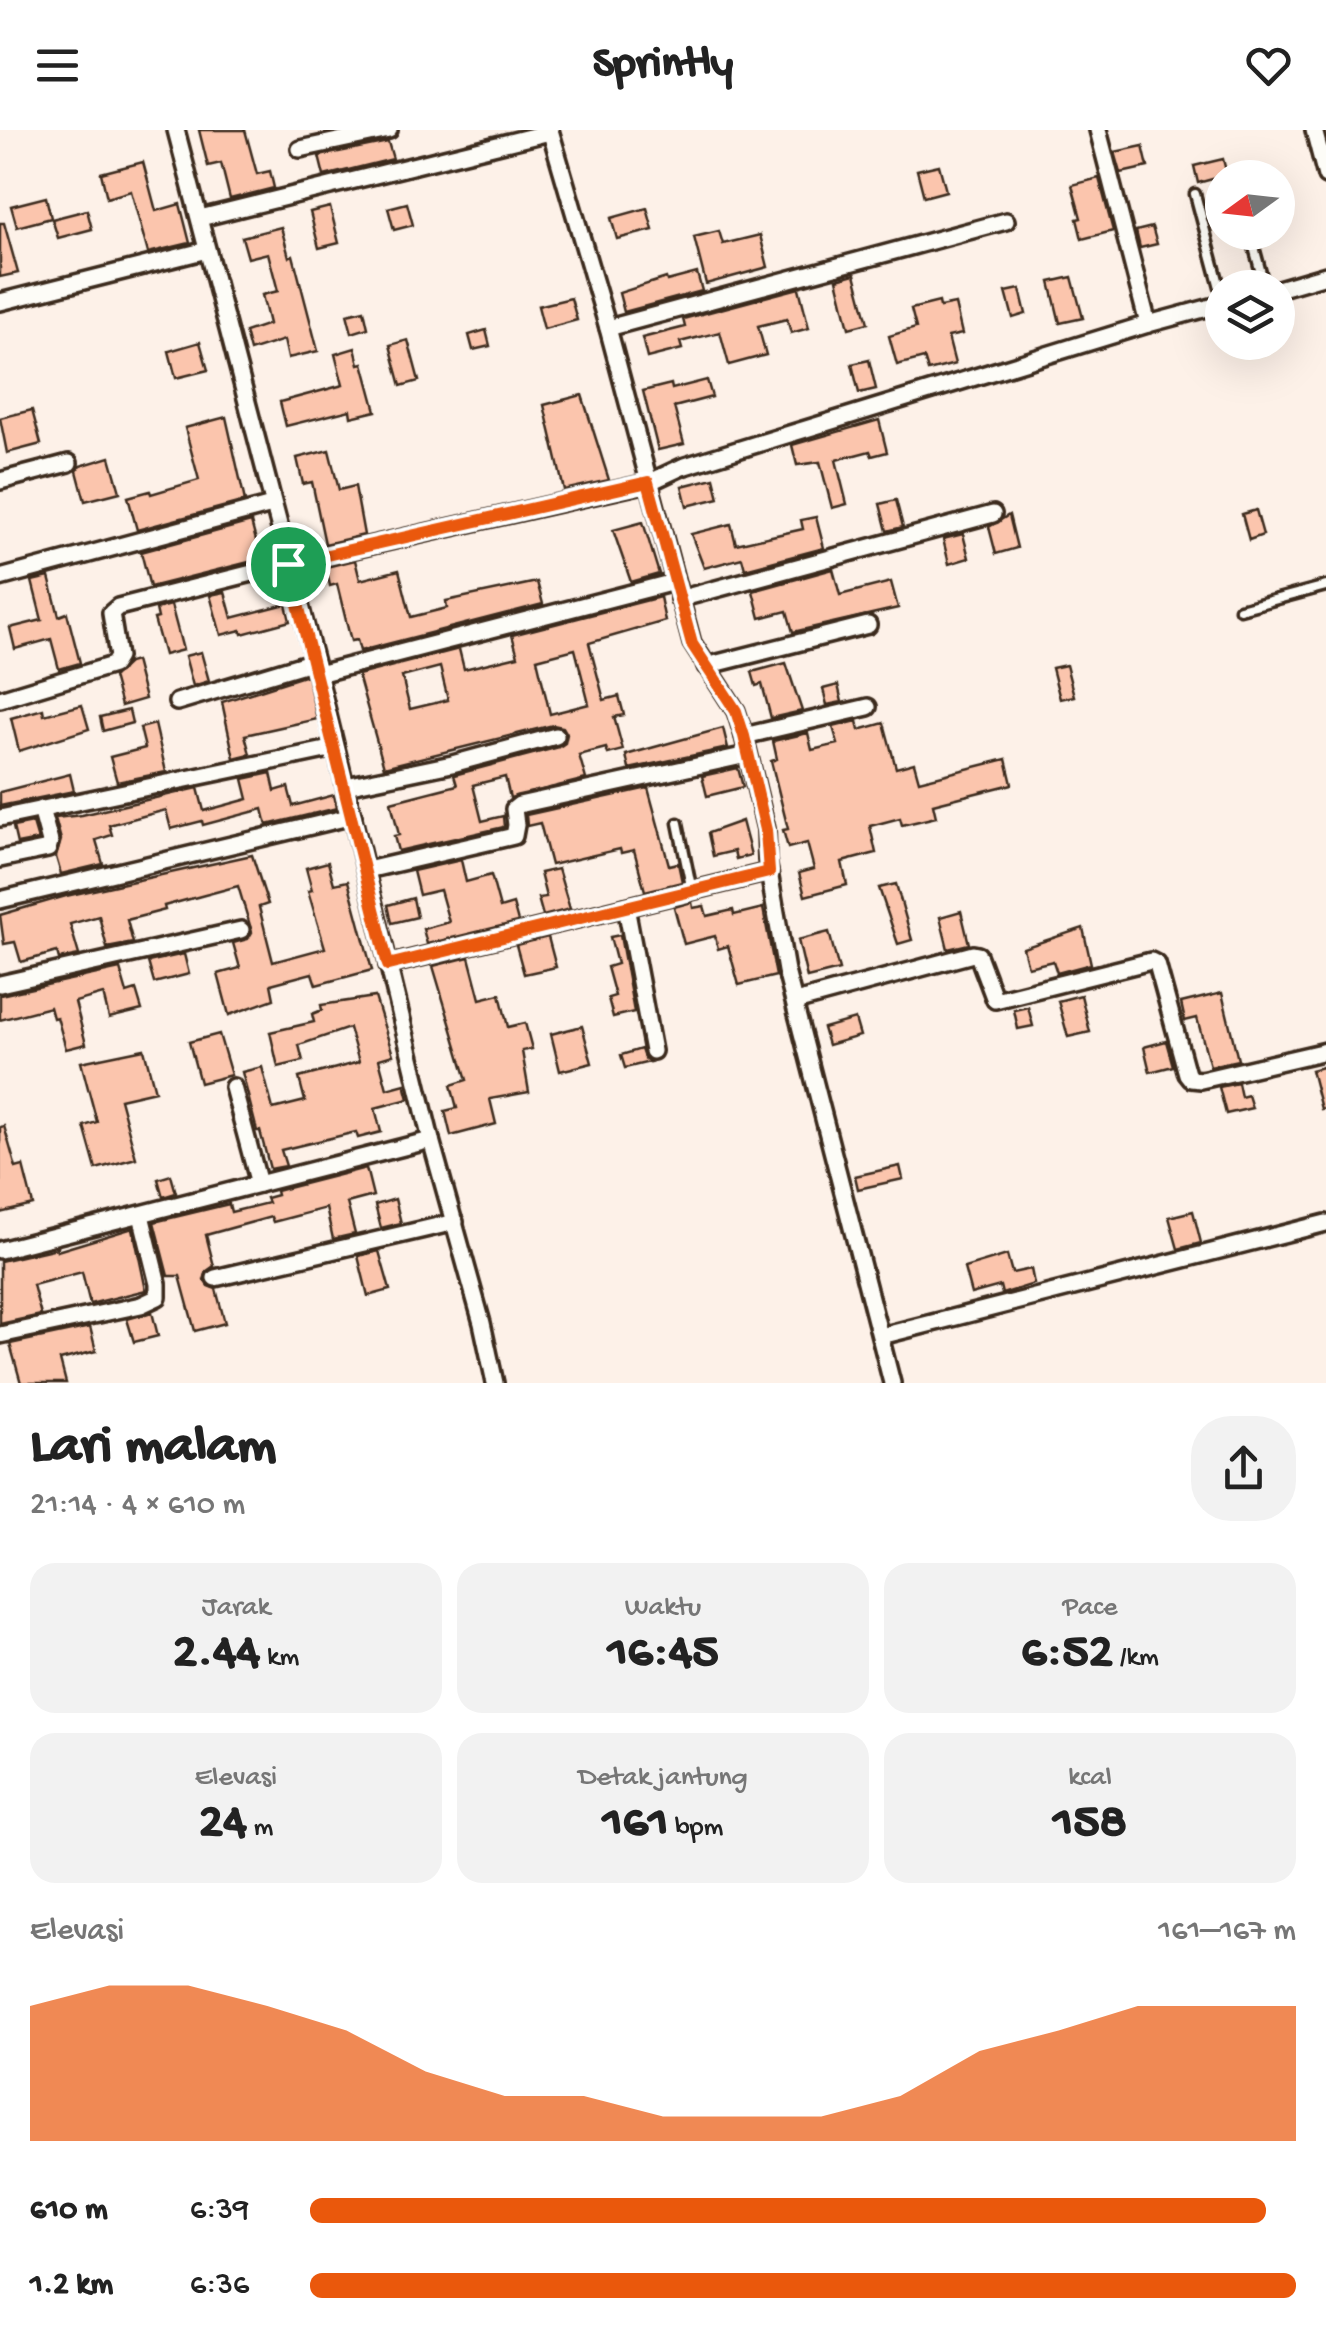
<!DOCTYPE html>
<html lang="id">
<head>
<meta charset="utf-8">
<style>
	body { margin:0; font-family:"Gochi Hand",sans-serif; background:#f2f2f2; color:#222; height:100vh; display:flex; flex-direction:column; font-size:38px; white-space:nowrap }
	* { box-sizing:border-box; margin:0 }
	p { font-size:32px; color:#767676 }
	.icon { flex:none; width:55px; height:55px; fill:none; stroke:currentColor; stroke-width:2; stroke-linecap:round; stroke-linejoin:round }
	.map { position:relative; height:1253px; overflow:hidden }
	.drawer { display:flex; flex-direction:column; background:#fff; flex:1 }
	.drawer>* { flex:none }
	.needle { width:65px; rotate:255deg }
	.tools { position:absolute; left:1205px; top:30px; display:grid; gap:20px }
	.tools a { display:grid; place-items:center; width:90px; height:90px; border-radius:50%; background:#fff; box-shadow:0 10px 40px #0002; font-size:50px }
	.pin { position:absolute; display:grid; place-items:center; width:85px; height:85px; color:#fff; margin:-42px; border:5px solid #fff; border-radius:50%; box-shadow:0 2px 10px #0007 }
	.round { display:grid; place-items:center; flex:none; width:105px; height:105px; border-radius:40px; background:#f2f2f2 }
	.head { display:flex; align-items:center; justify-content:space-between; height:170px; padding:0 30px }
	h1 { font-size:55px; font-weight:700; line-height:75px }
	.stats { display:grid; grid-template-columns:repeat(3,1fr); gap:15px; height:170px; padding:10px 30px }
	.stats div { display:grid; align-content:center; border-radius:25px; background:#f2f2f2; text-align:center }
	.stats b { font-size:50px; font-weight:700 }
	.stats small { font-size:28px; font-weight:400 }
	.stats p { font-size:28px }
	.chart { height:280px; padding:20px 30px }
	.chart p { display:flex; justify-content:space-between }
	.chart svg { width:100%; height:180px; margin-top:10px; fill:#ea580c; opacity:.7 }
	ul { padding:0 30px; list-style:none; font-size:32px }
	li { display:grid; grid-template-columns:160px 120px 1fr; align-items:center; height:75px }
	li i { height:25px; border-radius:12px; background:#ea580c }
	header { display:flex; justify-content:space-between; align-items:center; height:130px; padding:0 30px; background:#fff; font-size:45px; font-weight:700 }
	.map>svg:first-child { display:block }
	.building { fill:#fbc5ad; stroke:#3b2a1e; stroke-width:2.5; fill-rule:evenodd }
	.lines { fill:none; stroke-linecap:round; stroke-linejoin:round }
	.service-casing { stroke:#3b2a1e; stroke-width:15 }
	.minor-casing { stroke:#3b2a1e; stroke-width:22 }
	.service { stroke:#fdfcf7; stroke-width:8 }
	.minor { stroke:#fdfcf7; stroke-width:15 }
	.route-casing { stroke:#fff; stroke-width:20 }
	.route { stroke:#ea580c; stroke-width:12 }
</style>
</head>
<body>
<header><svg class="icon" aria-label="menu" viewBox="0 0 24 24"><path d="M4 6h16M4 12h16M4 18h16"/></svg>Sprintly<svg class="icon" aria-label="heart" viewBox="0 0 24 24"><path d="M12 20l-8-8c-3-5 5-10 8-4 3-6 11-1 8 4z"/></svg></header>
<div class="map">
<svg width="1326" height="1253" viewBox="0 0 1326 1253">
	<rect width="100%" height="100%" fill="#fdf1e8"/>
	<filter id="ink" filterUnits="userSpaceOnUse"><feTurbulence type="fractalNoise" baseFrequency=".01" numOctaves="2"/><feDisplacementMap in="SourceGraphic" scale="20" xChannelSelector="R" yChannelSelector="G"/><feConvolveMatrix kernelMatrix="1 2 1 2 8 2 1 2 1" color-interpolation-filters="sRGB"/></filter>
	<g filter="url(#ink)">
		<g class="building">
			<path d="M199,0H245L257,44L270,41L274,58L230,69L221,33L208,36Z"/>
			<path d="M388,12L393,29L324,46L319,26Z"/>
			<path d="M1143,16L1148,37L1121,43L1115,22Z"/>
			<path d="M1223,29L1227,45L1198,53L1194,36Z"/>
			<path d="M143,32L156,81L180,74L190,113L148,123L131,61L107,68L101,43Z"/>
			<path d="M939,35L946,61L924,67L917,40Z"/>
			<path d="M1099,48L1113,101L1082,109L1077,89L1081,88L1072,55Z"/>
			<path d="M46,67L51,88L17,97L11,76Z"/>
			<path d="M407,73L413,95L394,100L388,78Z"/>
			<path d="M330,77L339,113L319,118L310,82Z"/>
			<path d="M647,78L653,100L617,109L611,88Z"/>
			<path d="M87,80L92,99L58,108L52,89Z"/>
			<path d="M0,93H4L18,143L0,147Z"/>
			<path d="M281,97L289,127L293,125L318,221L288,228L284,210L250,221L245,202L269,194L262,165L278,161L268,123L248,128L242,107Z"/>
			<path d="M1152,97L1157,114L1140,118L1136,101Z"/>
			<path d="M719,101L723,114L760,105L768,137L706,154L694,107Z"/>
			<path d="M697,143L702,161L624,182L619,163L666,148L667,151Z"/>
			<path d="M855,144L868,193L849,198L837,149Z"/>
			<path d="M1072,147L1083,188L1060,193L1050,152Z"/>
			<path d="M799,158L809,198L791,203L787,189L758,196L766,225L729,235L720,202L680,212L682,219L647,228L642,208L685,197L683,189Z"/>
			<path d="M1020,159L1026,184L1013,188L1006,162Z"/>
			<path d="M571,168L577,190L544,199L538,176Z"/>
			<path d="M939,172L940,177L955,174L962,204L948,207L955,234L928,241L924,228L897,235L889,206L916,198L911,179Z"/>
			<path d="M364,180L368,198L352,203L347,184Z"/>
			<path d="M486,200L490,216L473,220L469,205Z"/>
			<path d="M408,210L419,251L401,256L390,215Z"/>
			<path d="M200,212L208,240L176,248L169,221Z"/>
			<path d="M355,218L359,234L363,233L376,281L351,287L350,280L286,296L280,272L343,255L335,224Z"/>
			<path d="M869,230L876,259L859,263L852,234Z"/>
			<path d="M707,250L712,267L674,277L684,314L658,320L643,261L671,254L672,259Z"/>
			<path d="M582,265L609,350L564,360L544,275Z"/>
			<path d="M32,280L41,314L7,323L0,288Z"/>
			<path d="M226,287L245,371L137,400L128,367L150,361L151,364L199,350L185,298Z"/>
			<path d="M879,290L887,322L872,326L870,321L836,330L847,374L832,378L820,332L797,335L792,315Z"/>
			<path d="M329,320L339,360L355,356L364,405L325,414L312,352L303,354L297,328Z"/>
			<path d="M110,327L120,362L85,371L77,341L80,336Z"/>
			<path d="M714,348L719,368L687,376L682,356Z"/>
			<path d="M896,370L903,397L887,401L880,374Z"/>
			<path d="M1256,380L1263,405L1249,410L1242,384Z"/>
			<path d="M1009,385L1017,418L996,424L989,397Z"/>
			<path d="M816,387L824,418L745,439L742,428L704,438L691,404L731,394L736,414L803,399L801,390Z"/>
			<path d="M251,392L261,429L150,457L141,422Z"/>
			<path d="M643,392L659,444L631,452L613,400Z"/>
			<path d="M963,404L969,428L949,434L943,409Z"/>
			<path d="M355,430L360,450L399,440L411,487L447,478L446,471L537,452L543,474L360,521L357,510L351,511L337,454L330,456L326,437Z"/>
			<path d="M833,439L840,465L891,452L898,478L793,502L787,481L760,488L753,461Z"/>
			<path d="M49,447L59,486L67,483L80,533L59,539L51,509L15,519L10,498L42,490L32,451Z"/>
			<path d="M225,462L232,488L286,474L290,491L242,504L241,500L221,505L210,465Z"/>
			<path d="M660,467L665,491L589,513L604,570L619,566L624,585L614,587L623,620L608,624L606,618L579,625L586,649L510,668L505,647L473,655L482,691L503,686L504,697L398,721L394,706L399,705L391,672L457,655L454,645L559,617L565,613L567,604L563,597L553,595L384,637L358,545L459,519L464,539L518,526L512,505ZM575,519L589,574L550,584L537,529ZM440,537L448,570L410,579L402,547Z"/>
			<path d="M171,475L183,520L164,525L154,489L158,488L156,479Z"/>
			<path d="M201,522L209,551L193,556L185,526Z"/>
			<path d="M135,531L145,569L121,576L113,547L128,533Z"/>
			<path d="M786,533L802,581L771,588L762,554L756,556L752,542Z"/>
			<path d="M1066,535L1074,566L1060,569L1052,538Z"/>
			<path d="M307,545L317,589L245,605L250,624L234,628L222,572Z"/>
			<path d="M838,555L842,572L827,575L823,559Z"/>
			<path d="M82,575L89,599L19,621L11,588L43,579L44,585Z"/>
			<path d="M129,580L132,593L103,601L100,587Z"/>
			<path d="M857,591L859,600L884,593L896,638L914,633L919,651L1006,629L1012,654L933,674L936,687L902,695L900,688L870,696L876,723L842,732L847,755L805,766L799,743L814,739L807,713L788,718L783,700L788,699L771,631L777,629L773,611L808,603L812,620L838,614L833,597Z"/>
			<path d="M155,594L166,642L117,652L110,627L145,618L140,598Z"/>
			<path d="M723,598L728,618L629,639L626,625Z"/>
			<path d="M738,638L743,657L707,666L702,646Z"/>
			<path d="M271,643L275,661L288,657L293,676L334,665L337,678L267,695L263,679L203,695L202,691L171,699L166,680L109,695L112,705L96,710L103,734L61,744L56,727L61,710L55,688L82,685L198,658L204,681L248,669L243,649Z"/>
			<path d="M70,644L74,661L0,676V662Z"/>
			<path d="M648,658L669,735L678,733L682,752L645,761L634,720L621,723L620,719L551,735L540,693L527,696L526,685Z"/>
			<path d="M742,691L751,725L736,729L734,721L713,726L708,703Z"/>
			<path d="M33,693L38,710L17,714L13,697Z"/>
			<path d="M252,725L268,774L259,777L273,832L325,818L308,761L312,760L306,738L328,732L334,754L348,751L372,840L316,855L312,843L271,854L274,869L229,885L218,844L240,838L233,813L248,809L252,802L238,756L164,776L165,780L127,790L133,813L107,818L99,786L70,794L79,825L59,829L57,822L21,832L15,812L4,814L0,785L66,766Z"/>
			<path d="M461,730L466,752L491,745L500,778L513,774L518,792L427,814L423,799L449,792L440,760L419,765L413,741Z"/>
			<path d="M558,739L570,779L543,786L538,768L546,767L540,743Z"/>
			<path d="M896,754L912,810L898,814L879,758Z"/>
			<path d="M413,768L417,787L392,793L388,775Z"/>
			<path d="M692,772L693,778L704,776L707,786L733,780L734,785L763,778L776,846L739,855L728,816L718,819L715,806L684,814L674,777Z"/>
			<path d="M961,781L969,814L948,819L940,787Z"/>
			<path d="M1083,798L1091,834L1057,843L1053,831L1028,837L1023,818Z"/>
			<path d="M829,802L839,840L807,848L798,810Z"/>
			<path d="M620,805L634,882L613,887L608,868L615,866L607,837L617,834L610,807Z"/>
			<path d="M548,807L556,837L524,844L516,815Z"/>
			<path d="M184,824L189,844L154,853L148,832Z"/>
			<path d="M469,827L480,869L500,864L508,897L525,893L532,919L522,921L529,962L490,969L496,994L451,1006L445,981L457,978L451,955L467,950L433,836Z"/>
			<path d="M120,839L127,863L136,860L142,880L109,888L103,864L75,872L86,914L66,919L57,887L53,888L50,877L0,890V865Z"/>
			<path d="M1222,863L1238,930L1210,936L1197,888L1185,891L1181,873Z"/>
			<path d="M1081,865L1090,902L1068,907L1058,871Z"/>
			<path d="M375,867L393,925L379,929L387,959L405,954L409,969L375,978L381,1002L358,1008L356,1002L281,1020L286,1036L270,1039L260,1001H257L242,942L262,937L273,979L305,971L299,948L359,932L349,898L299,915L303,931L278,937L270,902L314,892L312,884L322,880L321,875Z"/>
			<path d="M1028,877L1033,896L1018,899L1014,880Z"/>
			<path d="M855,889L860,906L828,915L823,898Z"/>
			<path d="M582,896L592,933L560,941L551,904Z"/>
			<path d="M219,904L231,945L200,953L189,912Z"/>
			<path d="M1166,911L1173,936L1150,942L1144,917Z"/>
			<path d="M144,919L155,961L120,969L136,1028L96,1039L84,996L97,992L81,932Z"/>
			<path d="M641,919L644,928L650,932L625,938L621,925Z"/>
			<path d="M1326,936V978L1321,979L1311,940Z"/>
			<path d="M1238,953L1241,967L1248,965L1252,978L1226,984L1219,957Z"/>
			<path d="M4,996L16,1038L23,1036L33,1075L0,1083V997Z"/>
			<path d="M900,1036L903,1049L858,1059L855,1046Z"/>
			<path d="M366,1038L373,1066L347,1073L355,1104L333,1109L326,1078L273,1092L271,1087L206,1105L214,1136L207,1141L204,1150L208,1156L216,1159L225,1193L195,1201L180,1146H168L154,1092L229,1074L231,1082L268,1073L266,1068L277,1065L276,1061Z"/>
			<path d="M171,1045L176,1063L163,1067L158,1049Z"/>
			<path d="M395,1069L401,1093L381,1098L375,1075Z"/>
			<path d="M1193,1081L1201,1113L1178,1119L1169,1087Z"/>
			<path d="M133,1098L146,1160L90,1174L82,1142L33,1155L41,1185L0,1194V1131L57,1118V1121Z"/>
			<path d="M379,1121L390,1160L368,1166L358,1126Z"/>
			<path d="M1007,1125L1012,1143L1031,1139L1034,1154L1002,1164L1000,1156L971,1164L964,1138Z"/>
			<path d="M152,1182L158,1206L134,1212L127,1189Z"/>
			<path d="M90,1197L96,1221L60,1230L66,1253H21L10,1214Z"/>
		</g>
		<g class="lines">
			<defs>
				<g id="service">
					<path d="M1195,64L1222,165"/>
					<path d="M1250,102L1265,158"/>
					<path d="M1240,479L1326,456"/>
					<path d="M678,693L692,761"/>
				</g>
				<g id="minor">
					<path d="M176,0L318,544L431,1010L482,1193L495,1253"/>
					<path d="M550,0L608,198L692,513L736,581L744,606L766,699L767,730L786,841L892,1253"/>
					<path d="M1314,0L1326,46"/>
					<path d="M300,19L389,0"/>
					<path d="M200,88L550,2"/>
					<path d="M1278,159L1326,145"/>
					<path d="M0,172L207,120"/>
					<path d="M1148,194L1222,174"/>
					<path d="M608,198L1006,91"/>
					<path d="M0,351L69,333"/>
					<path d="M0,448L272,375"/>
					<path d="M679,469L993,384"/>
					<path d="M706,536L868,495"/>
					<path d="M318,544L674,452"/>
					<path d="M0,569L113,535L118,527L111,483L118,477L288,434L648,353L682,337L1148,194L1098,0"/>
					<path d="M177,572L314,531"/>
					<path d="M744,606L868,577"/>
					<path d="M346,656L452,634L556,606"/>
					<path d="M0,688L335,618"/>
					<path d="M0,729L48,719L50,712L41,679"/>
					<path d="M367,740L514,706L516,695L514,679L519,675L747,625"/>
					<path d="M0,770L353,686"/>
					<path d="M626,777L653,921"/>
					<path d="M388,835L769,742"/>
					<path d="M0,854L241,800"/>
					<path d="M795,872L973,824L978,825L995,870L1151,831L1157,834L1187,944L1191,949L1201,950L1326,921"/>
					<path d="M233,957L259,1054"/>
					<path d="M0,1120L431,1010"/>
					<path d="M215,1148L455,1092"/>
					<path d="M0,1205L141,1175L158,1167V1154L141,1085"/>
					<path d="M881,1206L1326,1093"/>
				</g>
			</defs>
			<use href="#service" class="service-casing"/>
			<use href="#minor" class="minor-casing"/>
			<use href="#service" class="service"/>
			<use href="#minor" class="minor"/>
		</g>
	</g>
	<g class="lines" filter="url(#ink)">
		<defs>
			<path id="route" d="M648,352L692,514L736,581L744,606L766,700L769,742L388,835L288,434Z"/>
		</defs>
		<use href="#route" class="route-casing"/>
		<use href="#route" class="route"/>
	</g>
</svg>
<div class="tools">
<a><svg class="needle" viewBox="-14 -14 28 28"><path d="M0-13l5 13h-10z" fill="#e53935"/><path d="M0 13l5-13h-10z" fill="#767676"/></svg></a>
<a><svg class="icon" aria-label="layers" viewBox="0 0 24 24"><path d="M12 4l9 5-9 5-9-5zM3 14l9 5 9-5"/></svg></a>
</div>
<div class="pin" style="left:288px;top:434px;background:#1e9e55"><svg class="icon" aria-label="arrive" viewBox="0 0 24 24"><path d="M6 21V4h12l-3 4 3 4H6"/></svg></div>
</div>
<section class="drawer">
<div class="head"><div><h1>Lari malam</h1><p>21:14 · 4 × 610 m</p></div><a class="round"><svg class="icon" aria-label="share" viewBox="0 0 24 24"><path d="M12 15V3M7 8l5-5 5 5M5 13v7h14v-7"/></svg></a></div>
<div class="stats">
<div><p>Jarak</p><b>2.44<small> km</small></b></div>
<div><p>Waktu</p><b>16:45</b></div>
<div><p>Pace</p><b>6:52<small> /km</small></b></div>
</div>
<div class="stats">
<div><p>Elevasi</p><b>24<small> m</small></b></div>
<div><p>Detak jantung</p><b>161<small> bpm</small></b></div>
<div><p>kcal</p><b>158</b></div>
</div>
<div class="chart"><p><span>Elevasi</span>161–167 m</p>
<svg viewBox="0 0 160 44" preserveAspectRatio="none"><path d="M0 44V11L10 6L20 6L30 11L40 17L50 27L60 33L70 33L80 38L90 38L100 38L110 33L120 22L130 17L140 11L150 11L160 11V44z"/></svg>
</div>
<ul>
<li><b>610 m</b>6:39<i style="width:97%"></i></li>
<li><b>1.2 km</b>6:36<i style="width:100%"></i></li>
</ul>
</section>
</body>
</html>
